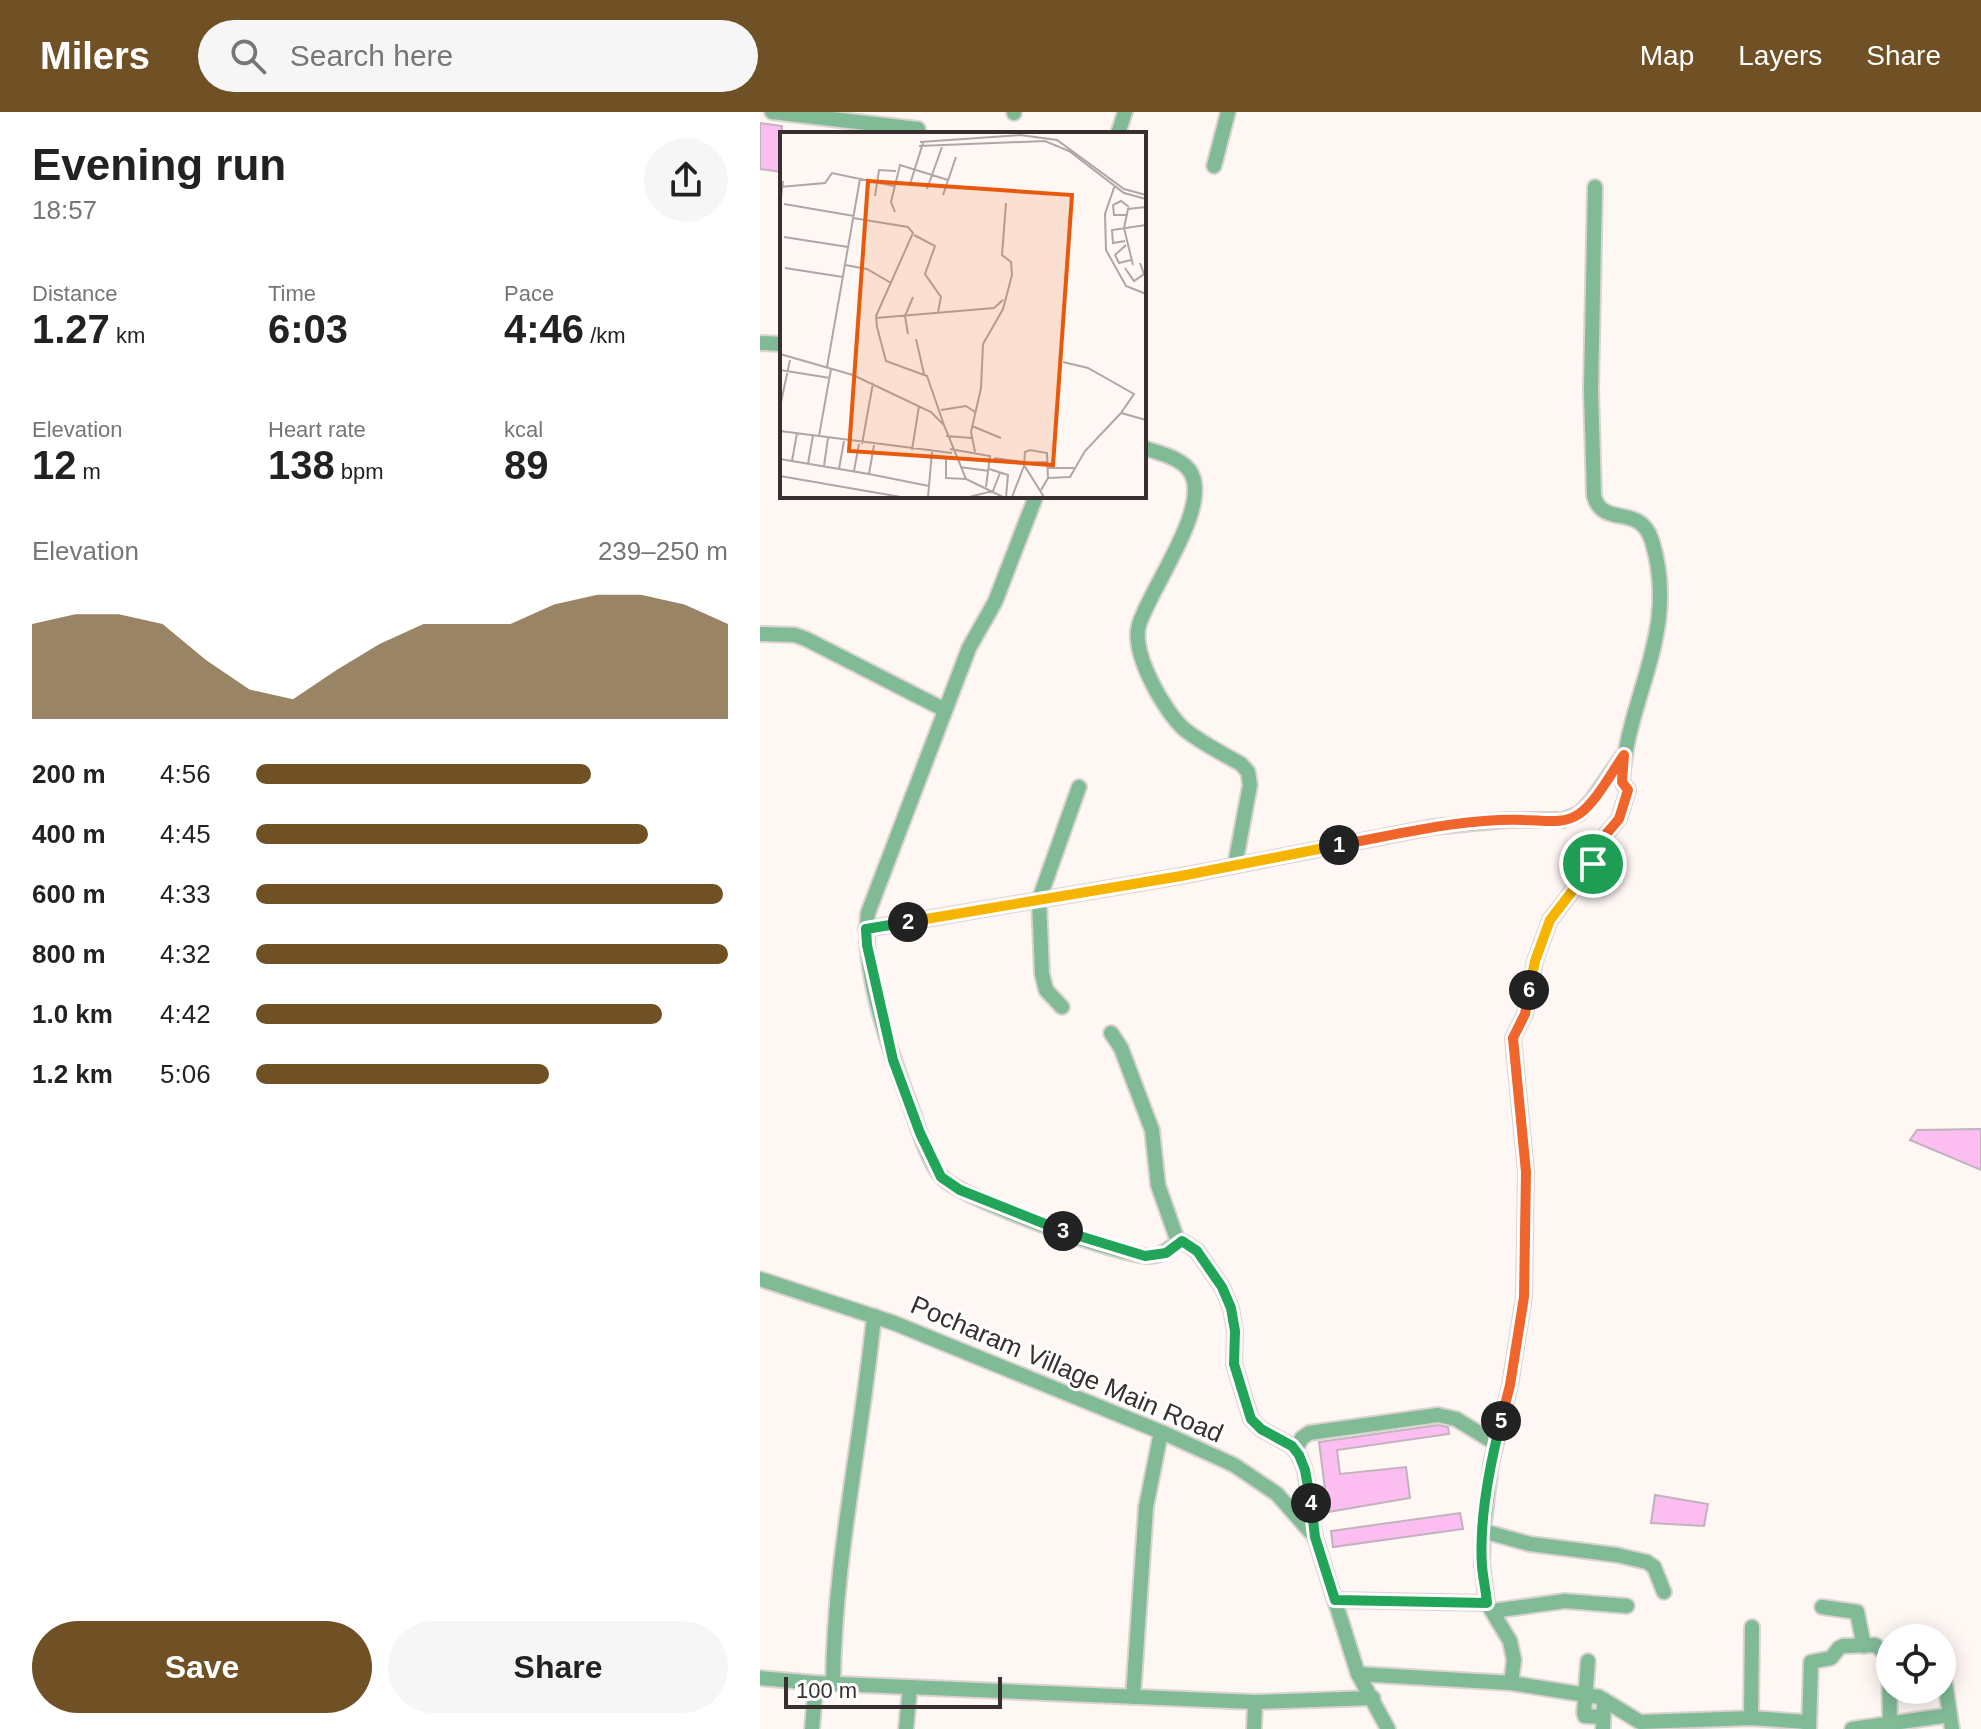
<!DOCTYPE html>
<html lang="en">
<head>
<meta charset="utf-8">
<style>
	body { margin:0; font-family:Arial,sans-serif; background:#f6f6f6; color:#222; height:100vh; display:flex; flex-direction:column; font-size:30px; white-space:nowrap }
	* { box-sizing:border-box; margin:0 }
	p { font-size:26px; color:#767676 }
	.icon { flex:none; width:44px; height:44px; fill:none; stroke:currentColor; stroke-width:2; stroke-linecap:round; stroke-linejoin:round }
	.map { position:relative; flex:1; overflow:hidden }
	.side { display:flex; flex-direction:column; background:#fff; width:760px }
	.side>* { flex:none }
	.tools { position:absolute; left:1116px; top:1512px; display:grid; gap:16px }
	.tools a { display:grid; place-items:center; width:80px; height:80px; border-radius:50%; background:#fff; box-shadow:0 4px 20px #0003; font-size:40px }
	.scale { position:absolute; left:24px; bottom:20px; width:218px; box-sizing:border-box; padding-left:8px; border:4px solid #37302e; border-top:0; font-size:22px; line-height:28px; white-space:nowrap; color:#37302e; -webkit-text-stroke:6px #fff; paint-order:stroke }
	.pin { position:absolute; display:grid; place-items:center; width:68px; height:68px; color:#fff; margin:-34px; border:4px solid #fff; border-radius:50%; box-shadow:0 2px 8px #0007 }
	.km { position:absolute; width:40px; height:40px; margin:-20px; border-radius:50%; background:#222; color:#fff; font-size:22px; line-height:40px; text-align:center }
	.round { display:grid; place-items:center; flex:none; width:84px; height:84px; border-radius:42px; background:#f6f6f6 }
	.summary { display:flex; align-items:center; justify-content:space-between; height:136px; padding:0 32px }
	h1 { font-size:44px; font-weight:800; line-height:60px }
	.stats { display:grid; grid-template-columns:repeat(3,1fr); gap:12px; height:136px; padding:8px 32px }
	.stats div { display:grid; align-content:center }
	.stats b { font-size:40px; font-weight:800 }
	.stats small { font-size:22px; font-weight:400 }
	.stats p { font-size:22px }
	.chart { height:224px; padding:16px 32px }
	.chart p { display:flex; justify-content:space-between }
	.chart svg { width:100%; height:144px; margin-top:8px; fill:#705126; opacity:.7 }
	.button { display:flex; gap:16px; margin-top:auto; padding:16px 32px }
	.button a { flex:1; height:92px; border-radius:48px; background:#705126; color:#fff; font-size:32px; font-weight:800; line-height:92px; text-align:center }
	.button a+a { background:#f6f6f6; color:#222 }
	ul { padding:0 32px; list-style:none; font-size:26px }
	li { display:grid; grid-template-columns:128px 96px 1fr; align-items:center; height:60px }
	li i { height:20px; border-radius:10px; background:#705126 }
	header { display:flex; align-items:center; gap:48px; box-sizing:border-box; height:112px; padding:0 40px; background:#705126; color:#fff }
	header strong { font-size:38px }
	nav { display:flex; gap:44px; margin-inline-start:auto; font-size:28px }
	.search { width:560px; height:72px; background:#f6f6f6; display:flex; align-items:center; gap:20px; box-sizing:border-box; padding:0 28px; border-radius:44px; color:#767676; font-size:30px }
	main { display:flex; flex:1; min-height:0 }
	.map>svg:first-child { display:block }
	.building { fill:#fcbef1; stroke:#c0b3be; stroke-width:2 }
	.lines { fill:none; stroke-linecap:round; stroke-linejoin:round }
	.street-casing { stroke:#dad3d0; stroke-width:18 }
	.street { stroke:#80bb96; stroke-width:14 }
	.split-1-casing { stroke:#fff; stroke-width:16 }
	.split-2-casing { stroke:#fff; stroke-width:16 }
	.split-3-casing { stroke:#fff; stroke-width:16 }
	.split-4-casing { stroke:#fff; stroke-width:16 }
	.split-5-casing { stroke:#fff; stroke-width:16 }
	.split-6-casing { stroke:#fff; stroke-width:16 }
	.split-7-casing { stroke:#fff; stroke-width:16 }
	.split-1 { stroke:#f0652b; stroke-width:10 }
	.split-2 { stroke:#f5b400; stroke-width:10 }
	.split-3 { stroke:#22a559; stroke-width:10 }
	.split-4 { stroke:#22a559; stroke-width:10 }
	.split-5 { stroke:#22a559; stroke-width:10 }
	.split-6 { stroke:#f0652b; stroke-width:10 }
	.split-7 { stroke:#f5b400; stroke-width:10 }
	.labels { text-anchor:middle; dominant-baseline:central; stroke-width:6; stroke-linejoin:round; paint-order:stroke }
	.street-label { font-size:26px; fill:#37302e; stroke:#fff }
	.inset-road { fill:none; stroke:#aea7a5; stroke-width:2 }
	.view { fill:#e8590c; fill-opacity:0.15; stroke:#e8590c; stroke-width:4 }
	.inset-edge { fill:none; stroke:#37302e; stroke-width:4 }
</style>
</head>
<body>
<header>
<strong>Milers</strong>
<div class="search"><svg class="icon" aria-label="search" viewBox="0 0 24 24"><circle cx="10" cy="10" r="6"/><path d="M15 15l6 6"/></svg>Search here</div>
<nav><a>Map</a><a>Layers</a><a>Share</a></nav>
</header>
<main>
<section class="side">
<div class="summary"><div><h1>Evening run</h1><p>18:57</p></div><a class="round"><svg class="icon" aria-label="share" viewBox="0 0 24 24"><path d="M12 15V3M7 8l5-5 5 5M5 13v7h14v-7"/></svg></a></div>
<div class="stats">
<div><p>Distance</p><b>1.27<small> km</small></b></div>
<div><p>Time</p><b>6:03</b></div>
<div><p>Pace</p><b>4:46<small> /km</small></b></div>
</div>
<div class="stats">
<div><p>Elevation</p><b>12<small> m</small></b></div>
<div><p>Heart rate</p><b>138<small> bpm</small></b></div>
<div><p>kcal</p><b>89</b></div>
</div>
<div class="chart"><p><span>Elevation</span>239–250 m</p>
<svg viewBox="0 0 160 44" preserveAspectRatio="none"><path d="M0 44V15L10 12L20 12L30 15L40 26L50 35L60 38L70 29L80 21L90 15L100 15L110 15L120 9L130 6L140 6L150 9L160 15V44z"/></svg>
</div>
<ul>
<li><b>200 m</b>4:56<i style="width:71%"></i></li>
<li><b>400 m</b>4:45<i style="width:83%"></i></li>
<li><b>600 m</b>4:33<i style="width:99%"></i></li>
<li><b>800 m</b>4:32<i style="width:100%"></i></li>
<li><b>1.0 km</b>4:42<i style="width:86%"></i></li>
<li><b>1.2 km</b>5:06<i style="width:62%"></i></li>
</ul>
<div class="button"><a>Save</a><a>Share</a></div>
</section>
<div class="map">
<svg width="1221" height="1617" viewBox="0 0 1221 1617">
	<rect width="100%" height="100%" fill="#fef7f4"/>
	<g class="building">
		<path d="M0,11L22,14V60L0,57Z"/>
		<path d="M1221,1017V1058L1150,1028L1157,1018Z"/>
		<path d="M678,1313L688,1315L689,1322L577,1338L580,1362L646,1355L650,1386L568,1400L559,1330Z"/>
		<path d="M895,1383L948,1392L944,1414L891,1411Z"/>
		<path d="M700,1401L703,1417L573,1435L571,1419Z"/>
	</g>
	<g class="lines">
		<defs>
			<g id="street">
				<path d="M12,0L158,17"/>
				<path d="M254,1V0"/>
				<path d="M358,22L365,0"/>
				<path d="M454,54L468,0"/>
				<path d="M0,231L22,232"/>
				<path d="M384,336C399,341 423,346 431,361C451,396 389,478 379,513C371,541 404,599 424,617C441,631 462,641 481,652L488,660L490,673L475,753"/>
				<path d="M276,384L235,490L209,536L108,801C101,858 129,936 149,990C158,1014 165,1042 180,1063C196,1085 361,1145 390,1144C404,1144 409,1134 422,1129L437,1139L462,1175L471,1196L475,1219L474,1252L491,1307L501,1317L532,1334L539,1343L545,1358L555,1425"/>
				<path d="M0,522L35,523L46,527L185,598"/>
				<path d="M106,817L421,764L673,715L747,708H803L819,702L832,688L862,645"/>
				<path d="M302,895L286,878L282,862L279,788L319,675"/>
				<path d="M351,921L361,936L392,1018L398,1073L418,1130"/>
				<path d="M0,1167L134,1211L406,1322L474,1353L517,1382L555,1425L598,1562L628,1617"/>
				<path d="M535,1338L542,1326L549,1321L678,1303L696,1307L735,1331"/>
				<path d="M723,1419L770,1432L857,1443L887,1450L894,1455L904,1480"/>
				<path d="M575,1488L727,1491"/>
				<path d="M1062,1495L1097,1500L1104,1534"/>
				<path d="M733,1499L805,1489L867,1494"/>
				<path d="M1129,1545L1130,1611"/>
				<path d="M828,1549L824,1601L825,1604L843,1605"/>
				<path d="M1182,1550L1192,1617"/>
				<path d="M598,1562L751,1571L839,1585L844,1588L843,1617"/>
				<path d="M0,1566L56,1571L495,1590L613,1586"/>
				<path d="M751,1571L754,1548L750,1529L727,1491L722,1452L723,1419L731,1352L750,1273L764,1185L766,1060L753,926L765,902L775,849L790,808L833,752L847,721L859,707L868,678L862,670C867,583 920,521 892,429C880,390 843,417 834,384L831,278L835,75"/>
				<path d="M73,1572C74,1448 102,1327 114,1204"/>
				<path d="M373,1585L386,1395L401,1320"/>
				<path d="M844,1588L880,1610L991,1606L1047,1610"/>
				<path d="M991,1606L992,1515"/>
				<path d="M52,1617L56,1571"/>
				<path d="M146,1617L150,1575"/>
				<path d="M494,1617L495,1590"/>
				<path d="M1049,1617L1051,1550L1071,1546L1079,1536L1083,1534L1115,1533L1130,1545"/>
				<path d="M1092,1617L1190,1603"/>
			</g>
		</defs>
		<use href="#street" class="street-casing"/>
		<use href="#street" class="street"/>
	</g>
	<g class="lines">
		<defs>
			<path id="split-1" d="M579,733C640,722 702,706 764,708C782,708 803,713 819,702C837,689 851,661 864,643L862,670L868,678L859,707L847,721L833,752"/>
			<path id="split-2" d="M148,810L421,764L579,733"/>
			<path id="split-3" d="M148,810L106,817L107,833L133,948L160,1021L181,1065L200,1078L303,1119"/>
			<path id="split-4" d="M303,1119L385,1144L406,1141L422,1129L437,1139L462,1175L471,1196L475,1219L474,1252L491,1307L501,1317L532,1334L539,1343L545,1358L551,1391"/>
			<path id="split-5" d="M551,1391L555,1425L575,1488L727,1491C726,1479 723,1466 722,1454C719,1409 730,1352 741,1309"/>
			<path id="split-6" d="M741,1309L750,1273L764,1185L766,1060L753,926L765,902L769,878"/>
			<path id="split-7" d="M769,878L775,849L790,808L833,752"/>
		</defs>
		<use href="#split-1" class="split-1-casing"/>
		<use href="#split-2" class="split-2-casing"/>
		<use href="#split-3" class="split-3-casing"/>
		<use href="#split-4" class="split-4-casing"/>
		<use href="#split-5" class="split-5-casing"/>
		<use href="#split-6" class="split-6-casing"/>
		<use href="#split-7" class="split-7-casing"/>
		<use href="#split-1" class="split-1"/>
		<use href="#split-2" class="split-2"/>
		<use href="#split-3" class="split-3"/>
		<use href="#split-4" class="split-4"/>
		<use href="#split-5" class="split-5"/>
		<use href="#split-6" class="split-6"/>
		<use href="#split-7" class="split-7"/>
	</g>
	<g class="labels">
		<g class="street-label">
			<text transform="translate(307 1257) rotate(23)">Pocharam Village Main Road</text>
		</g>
	</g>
	<g transform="translate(20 20)">
		<rect width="366" height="366" fill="#fef7f4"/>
		<path class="inset-road" d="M140,10L240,3L277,8L344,57L366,63M139,14L265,9L289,19L344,61L366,67M130,52L143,11M335,53L325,82L326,118L346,154L366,162M0,55L45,51L52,41L114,54M147,57L163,12M163,63L176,25M95,64L99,38L116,39M4,72L74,84M0,74L3,49M115,80L111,70L120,33L168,48M347,83H334L333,73L341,69L349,75M73,86L128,95L133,101L96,184L97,195L106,229L147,244L164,293M134,103L155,114L145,142L161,165L158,180M4,105L68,115M345,109L333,111L332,98L366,93M346,113L335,123L339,131L351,128M65,133L87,137L111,151M353,133L344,96L348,77L366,75M5,136L63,145M345,136L354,149L364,142L360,131M96,186L214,176L223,168M128,202L125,184L133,165M136,207L144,242M0,222L73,243L151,280L164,293L186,347L223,365M283,230L308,236L354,262L341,281M47,235L80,47M0,238L50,246M0,275L10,228M161,278L186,274L195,280M192,294L221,306M0,299L172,321M39,304L51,237M166,304L192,306M82,312L93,251M170,317L210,324L206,355M132,318L139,274M195,320L191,300L201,256L203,212L223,177L232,143L231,130L222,123L226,71M214,326L244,330M0,327L89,342L94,313M12,329L17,301M244,331L268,330M28,332L33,303M44,334L48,306M180,335L209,339M268,336H294M59,337L64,309M209,337L228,343L226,365M74,339L79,312M89,342L149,354M0,344L121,365M268,346L290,345L305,319L341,281L366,288M186,347L166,346V326L216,328M261,358L268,346L267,321L250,318L245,320L244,333L264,365M148,365L152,320M189,365L213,359L220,341M232,365L244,334"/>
		<path class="view" d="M88,49L292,63L273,333L69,319Z"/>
		<rect width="366" height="366" class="inset-edge"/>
	</g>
</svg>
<div class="tools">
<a><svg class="icon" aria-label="locate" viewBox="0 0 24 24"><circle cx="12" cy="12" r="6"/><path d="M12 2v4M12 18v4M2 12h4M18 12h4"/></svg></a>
</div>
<div class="scale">100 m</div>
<div class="pin" style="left:833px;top:752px;background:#1e9e55"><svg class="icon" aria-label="arrive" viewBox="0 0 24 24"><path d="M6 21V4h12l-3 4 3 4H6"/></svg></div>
<b class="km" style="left:579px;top:733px">1</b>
<b class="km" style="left:148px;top:810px">2</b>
<b class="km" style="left:303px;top:1119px">3</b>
<b class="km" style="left:551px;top:1391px">4</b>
<b class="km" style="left:741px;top:1309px">5</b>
<b class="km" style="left:769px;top:878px">6</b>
</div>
</main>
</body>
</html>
